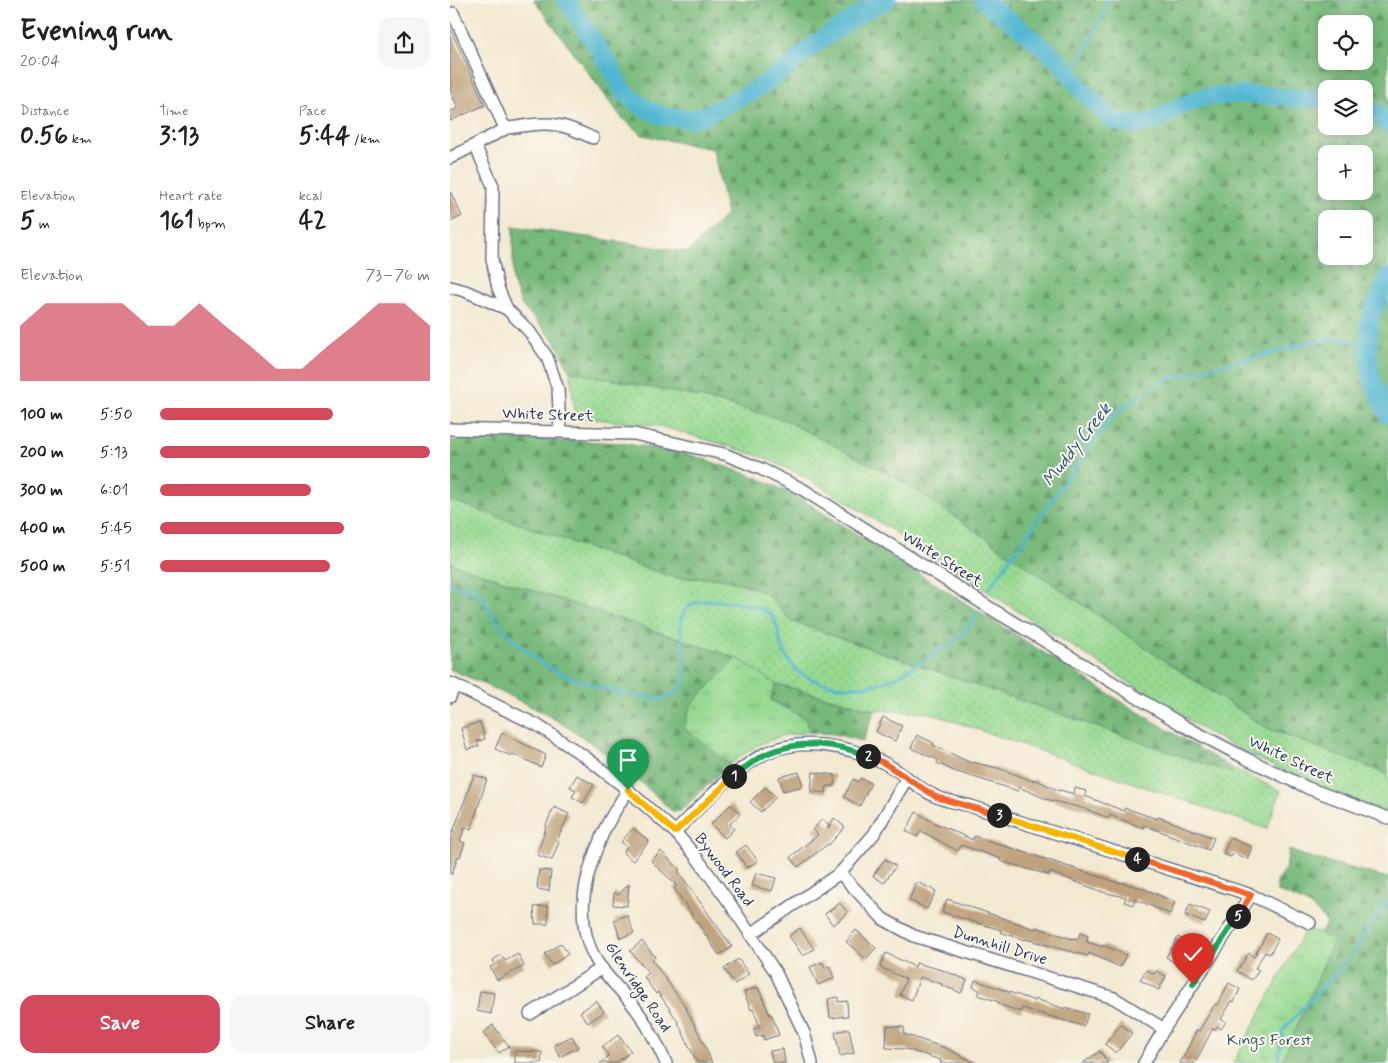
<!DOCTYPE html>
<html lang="en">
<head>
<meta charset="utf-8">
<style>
	body { margin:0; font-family:Mynerve,sans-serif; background:#f6f6f6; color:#202124; height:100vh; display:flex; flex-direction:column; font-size:19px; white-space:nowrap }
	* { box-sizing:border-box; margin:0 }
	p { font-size:16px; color:#757577 }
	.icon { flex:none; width:28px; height:28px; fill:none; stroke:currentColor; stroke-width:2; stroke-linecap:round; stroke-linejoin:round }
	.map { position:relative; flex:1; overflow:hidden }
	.sheet { display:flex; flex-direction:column; background:#fff; width:450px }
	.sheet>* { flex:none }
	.controls { position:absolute; left:868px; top:15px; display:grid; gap:10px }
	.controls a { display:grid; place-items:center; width:55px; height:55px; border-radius:10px; background:#fff; box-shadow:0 2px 12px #0003; font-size:25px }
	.pin { position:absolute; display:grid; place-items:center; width:42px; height:42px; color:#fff; margin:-51px -21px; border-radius:50% 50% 50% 0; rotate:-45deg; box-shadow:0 0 5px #0007 }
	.pin .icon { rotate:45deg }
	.km { position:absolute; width:25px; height:25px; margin:-12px; border-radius:50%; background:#222; color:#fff; font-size:14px; line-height:25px; text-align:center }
	.round { display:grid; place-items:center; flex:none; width:52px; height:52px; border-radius:15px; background:#f6f6f6 }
	.head { display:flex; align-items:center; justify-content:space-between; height:85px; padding:0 20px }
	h1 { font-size:28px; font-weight:700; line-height:38px }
	.figures { display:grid; grid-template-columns:repeat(3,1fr); gap:8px; height:85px; padding:5px 20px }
	.figures div { display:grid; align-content:center }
	.figures b { font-size:25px; font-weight:700 }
	.figures small { font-size:14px; font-weight:400 }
	.figures p { font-size:14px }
	.chart { height:140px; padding:10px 20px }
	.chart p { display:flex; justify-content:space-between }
	.chart svg { width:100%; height:90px; margin-top:5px; fill:#d1495b; opacity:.7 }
	.cta { display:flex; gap:10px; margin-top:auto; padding:10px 20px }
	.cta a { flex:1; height:58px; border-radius:15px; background:#d1495b; color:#fff; font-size:20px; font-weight:700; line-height:58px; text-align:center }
	.cta a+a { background:#f6f6f6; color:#202124 }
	ul { padding:0 20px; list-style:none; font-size:16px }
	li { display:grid; grid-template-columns:80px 60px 1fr; align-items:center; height:38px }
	li i { height:12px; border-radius:6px; background:#d1495b }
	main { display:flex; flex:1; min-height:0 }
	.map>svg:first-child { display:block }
	.grass { fill:url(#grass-dots); stroke:#588478 }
	.forest { fill:url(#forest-firs); stroke:#4a746c; fill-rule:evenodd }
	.park { fill:url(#park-tufts); stroke:#588478 }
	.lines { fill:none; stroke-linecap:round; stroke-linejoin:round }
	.stream { stroke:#53b7d1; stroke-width:3 }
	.river { stroke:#53b7d1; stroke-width:18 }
	.building { fill:#bfa27d }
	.minor-casing { stroke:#677086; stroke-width:14 }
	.minor { stroke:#fff; stroke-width:11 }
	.split-1-casing { stroke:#fff; stroke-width:10 }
	.split-2-casing { stroke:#fff; stroke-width:10 }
	.split-3-casing { stroke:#fff; stroke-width:10 }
	.split-4-casing { stroke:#fff; stroke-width:10 }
	.split-5-casing { stroke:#fff; stroke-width:10 }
	.split-6-casing { stroke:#fff; stroke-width:10 }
	.split-1 { stroke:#f5b400; stroke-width:6 }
	.split-2 { stroke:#22a559; stroke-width:6 }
	.split-3 { stroke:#f0652b; stroke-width:6 }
	.split-4 { stroke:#f5b400; stroke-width:6 }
	.split-5 { stroke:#f0652b; stroke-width:6 }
	.split-6 { stroke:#22a559; stroke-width:6 }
	.labels { text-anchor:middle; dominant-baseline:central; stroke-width:4; stroke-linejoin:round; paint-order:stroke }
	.street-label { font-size:16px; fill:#1b2f5e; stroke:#fbf7ec }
	.park-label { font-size:16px; fill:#3a5a6b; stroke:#fbf7ec }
	.water-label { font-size:18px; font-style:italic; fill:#2c5880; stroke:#fbf7ec }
</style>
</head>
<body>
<main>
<section class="sheet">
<div class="head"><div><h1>Evening run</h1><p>20:04</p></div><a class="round"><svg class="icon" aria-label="share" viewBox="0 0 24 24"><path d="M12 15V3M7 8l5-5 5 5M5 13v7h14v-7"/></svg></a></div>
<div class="figures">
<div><p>Distance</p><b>0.56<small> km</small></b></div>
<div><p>Time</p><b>3:13</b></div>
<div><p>Pace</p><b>5:44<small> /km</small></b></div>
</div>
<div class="figures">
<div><p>Elevation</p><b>5<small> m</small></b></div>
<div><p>Heart rate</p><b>161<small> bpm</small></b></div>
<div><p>kcal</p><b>42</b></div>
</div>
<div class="chart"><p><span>Elevation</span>73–76 m</p>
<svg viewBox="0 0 160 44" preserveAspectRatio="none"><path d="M0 44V17L10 6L20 6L30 6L40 6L50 17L60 17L70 6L80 17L90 27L100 38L110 38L120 27L130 17L140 6L150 6L160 17V44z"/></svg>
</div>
<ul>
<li><b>100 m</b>5:50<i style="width:64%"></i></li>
<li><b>200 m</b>5:13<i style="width:100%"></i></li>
<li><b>300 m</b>6:01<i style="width:56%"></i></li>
<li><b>400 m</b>5:45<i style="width:68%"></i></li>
<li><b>500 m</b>5:51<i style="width:63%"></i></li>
</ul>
<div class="cta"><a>Save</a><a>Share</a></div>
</section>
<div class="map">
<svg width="938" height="1063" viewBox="0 0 938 1063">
	<defs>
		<pattern id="grass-dots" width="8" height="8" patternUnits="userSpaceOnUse" patternTransform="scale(1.25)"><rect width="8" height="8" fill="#96d991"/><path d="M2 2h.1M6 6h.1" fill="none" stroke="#81bb7f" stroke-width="1.8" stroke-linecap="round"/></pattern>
		<pattern id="forest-firs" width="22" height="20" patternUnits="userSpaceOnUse" patternTransform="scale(1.25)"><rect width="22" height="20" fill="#78b97b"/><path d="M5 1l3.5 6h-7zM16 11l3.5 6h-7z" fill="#629768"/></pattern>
		<pattern id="park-tufts" width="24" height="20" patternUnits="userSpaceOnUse" patternTransform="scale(1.25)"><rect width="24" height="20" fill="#96d991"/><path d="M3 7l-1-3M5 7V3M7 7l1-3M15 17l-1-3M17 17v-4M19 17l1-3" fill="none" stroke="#81bb7f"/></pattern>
	</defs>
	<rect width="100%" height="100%" fill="#fbf7ec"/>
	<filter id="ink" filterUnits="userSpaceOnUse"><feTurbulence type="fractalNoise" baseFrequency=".02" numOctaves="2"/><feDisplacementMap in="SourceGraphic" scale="10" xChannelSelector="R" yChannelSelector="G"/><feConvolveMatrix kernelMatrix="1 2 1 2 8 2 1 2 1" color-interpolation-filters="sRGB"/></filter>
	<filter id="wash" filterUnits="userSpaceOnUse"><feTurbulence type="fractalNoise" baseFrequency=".0096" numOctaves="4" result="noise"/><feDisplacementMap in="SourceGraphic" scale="20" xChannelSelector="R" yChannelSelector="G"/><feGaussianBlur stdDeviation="1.12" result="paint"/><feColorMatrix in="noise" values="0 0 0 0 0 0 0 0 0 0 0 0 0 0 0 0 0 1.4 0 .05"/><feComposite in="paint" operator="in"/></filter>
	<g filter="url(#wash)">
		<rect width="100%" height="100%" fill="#f3e9d1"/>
		<g class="grass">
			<path d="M120,371L253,398L335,420L456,483L718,663L817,728L938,774V813C874,790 814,764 755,731L396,501L353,476L315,458L275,445L210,426L135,418L125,413Z"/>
			<path d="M0,500L225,578H267L293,584L316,593L341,621L781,773L783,769L831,791L817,829L480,713L425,710L326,684L287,658L0,563Z"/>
		</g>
		<g class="forest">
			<path d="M84,0H938V774L817,728L718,663L456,483L335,420L253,398L120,371L105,341L72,306L63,282V226L238,252L277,214L263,149L192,135L172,118ZM876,24H914V61H876ZM876,89H914V126H876ZM876,154H914V191H876ZM876,219H914V256H876Z"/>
			<path d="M24,439L103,440L171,443L241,455L306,477L346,496L670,701L783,769L781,773L341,621L316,593L293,584L267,578H225L0,500V441Z"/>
			<path d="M0,563L287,658L241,705L234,727L280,764L230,811L223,812C191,781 157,752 119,728C82,705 40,687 0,669Z"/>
			<path d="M326,684L425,710L413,741L384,734L359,732L357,719L320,699Z"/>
			<path d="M839,850L859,857L938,878V1063H796L861,941L873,930L876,922C864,905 847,898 827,892V882L836,867Z"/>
		</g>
		<g class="park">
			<path d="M287,658L326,684L320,700L357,719L359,732L331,736L306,746L280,764L234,728L241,705Z"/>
			<path d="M856,928L884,940L831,1063H783Z"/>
		</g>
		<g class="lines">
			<g class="stream">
				<path d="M622,77C633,50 650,28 659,0"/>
				<path d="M0,584L31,593C41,620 66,644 89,661C113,679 176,697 207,698C215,699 225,696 230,689C250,662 202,597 265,601C282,602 306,603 320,614C328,620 328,636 331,645C334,654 342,667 350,673C376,690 417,691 444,678C457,672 468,664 480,657C491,650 509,640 517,630C521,625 524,617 528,610"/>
				<path d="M539,589L637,450L663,416L689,396L717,379L818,354L855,343L883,338L918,344"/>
				<path d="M829,1063V1055L833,1030L903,954L932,908L938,903"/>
			</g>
			<g class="river">
				<path d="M116,0L160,66L172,90L191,106L212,116L240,119L250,117L268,109L308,88L336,69L365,44L413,12L437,0"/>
				<path d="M533,0L575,32L609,61L633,91L662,120L684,125L703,122L726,108L753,97L796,94L876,100"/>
				<path d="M914,105L926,113L938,125"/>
				<path d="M938,277L920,318L918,354L922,380L938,415"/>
			</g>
		</g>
		<g id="blocks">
			<g class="building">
				<path d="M0,28L35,105L0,121V112L8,108L0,90Z"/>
				<path d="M0,191L12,216L0,222Z"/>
				<path d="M433,717L452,726L445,741L426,732Z"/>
				<path d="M30,722L35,739L27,741L29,746L17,750L11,728Z"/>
				<path d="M52,733L96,755L91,767L63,754L61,756L45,749Z"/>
				<path d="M467,735L484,743L483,745L521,763L522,762L551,769L583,781L584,779L610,791V790L624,794L625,788L636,791L635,796L674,811L675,808L707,819L708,817L764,838L759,850L694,825L693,828L660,815L659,818L632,808L596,799L569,787L568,791L504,771L487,763L488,760L461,748Z"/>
				<path d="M349,772L353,786L333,791L329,777Z"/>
				<path d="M363,772L385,775L384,786H377L376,793L361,791Z"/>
				<path d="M24,775L37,779L21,829L15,827L10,841L15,843L10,857L8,856L2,874H0V832H3Z"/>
				<path d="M127,775L144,785L133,803L122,797L126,790L120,787Z"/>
				<path d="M410,778L421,783L410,806L394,797L403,779L408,782Z"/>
				<path d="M315,787L326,797L311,812L300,802Z"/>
				<path d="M281,804L290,814L280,824L284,829L275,838L261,824Z"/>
				<path d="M104,807L119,814L107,840L109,841L102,860L87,855L96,827H95Z"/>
				<path d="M466,812L483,822L523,840L524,836L669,883L670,882L692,888L725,902L720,914L685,899L683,905L674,902L676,897L656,893L599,872V875L550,861L551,859L511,845L508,851L471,831L467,837L456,831Z"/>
				<path d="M384,818L395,827L379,845L378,844L348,867L340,857L368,835L363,830L372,819L379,825L378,829Z"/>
				<path d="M183,828L199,841L183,861L173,853L177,847L171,842Z"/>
				<path d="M780,838L802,847L797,859L783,853L781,857L773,854Z"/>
				<path d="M296,845L308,861L297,868L286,852Z"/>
				<path d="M211,851L230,870L228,871L282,947L269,955L224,888L227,886L201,861Z"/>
				<path d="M435,859L446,866L434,883L423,876Z"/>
				<path d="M89,870L101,871L99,891L87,889Z"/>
				<path d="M306,873L326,878L322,891L302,886Z"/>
				<path d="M467,882L486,891L477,909L459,900Z"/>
				<path d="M179,884L177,906L163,905L164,892L168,895Z"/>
				<path d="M497,899L585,929L586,927L622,939L623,938L628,939L630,933L638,936L637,942L653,947V945L676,955L670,967L639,953L638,956L575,939V940L550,932L551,930L492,912Z"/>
				<path d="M390,903L398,913L383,925L375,914Z"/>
				<path d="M740,904L760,912L755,923L735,915Z"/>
				<path d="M98,906V924H85L84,907Z"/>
				<path d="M177,915L184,933L170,938L164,920Z"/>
				<path d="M350,928L364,949L353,956L339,936Z"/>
				<path d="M406,930L426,948L416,959L396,942Z"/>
				<path d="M817,933L828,939L820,954L815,952L805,968L809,970L802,980L787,971L799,953L804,957Z"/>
				<path d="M728,937L739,944L726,964L716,957Z"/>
				<path d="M192,941L205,957L202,960L235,1006L256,1048L262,1063H247L227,1020L208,992L206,994L194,977L199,973L180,951Z"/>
				<path d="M111,943L118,954L102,965L95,954Z"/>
				<path d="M436,953L465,967L466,963L492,970L517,980L511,993L491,985L492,984L470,977L462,1000L450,995L456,979L430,967Z"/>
				<path d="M68,954L74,966L47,980L40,967L45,965L43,960L51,955L55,961Z"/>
				<path d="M288,959L299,974L285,984L274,969Z"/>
				<path d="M372,962L375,968L379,966L384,978L368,985L360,967Z"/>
				<path d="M696,970L704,974L706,971L716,976L709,990L690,980Z"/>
				<path d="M525,980L585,1001V999L615,1009V1007L638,1014L635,1023L633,1026L572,1008L571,1012L548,1004L549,1002L528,995L530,990L523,987Z"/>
				<path d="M779,983L790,989L784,1002L782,1001L771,1019L776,1022L771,1029L767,1026L765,1030L763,1028L745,1063H730L747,1030L749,1031L765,1004L767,1005Z"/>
				<path d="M308,987L320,1015H322L329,1035L314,1040L313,1035L306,1037L303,1029L310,1027L303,1009L301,1010L294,992Z"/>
				<path d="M30,991L44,993L41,1014L27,1011Z"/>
				<path d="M388,997V1002L397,1001L398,1016L380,1018L378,999Z"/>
				<path d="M146,1001L154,1012L138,1023L130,1012Z"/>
				<path d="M671,1024L682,1033L666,1053L655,1044Z"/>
				<path d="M43,1025L59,1046L49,1053L33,1033Z"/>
				<path d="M437,1026L454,1027V1034L495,1048L526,1063H490L491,1060L456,1049L436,1048Z"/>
				<path d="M399,1029L404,1053L390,1056L385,1032Z"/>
				<path d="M168,1035L181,1051L166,1063H150L159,1056L152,1047Z"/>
				<path d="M122,1036L128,1047L110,1057L104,1045Z"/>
				<path d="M333,1049L335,1063H323L320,1051Z"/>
				<path d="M65,1051L92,1052L91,1063H65Z"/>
				<path d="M650,1051L658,1063H633Z"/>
			</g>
		</g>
	</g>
	<g filter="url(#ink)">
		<use href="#blocks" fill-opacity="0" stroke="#677086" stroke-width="1"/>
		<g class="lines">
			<defs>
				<g id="minor">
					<path d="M3,13L53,124L57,128C69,127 81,124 93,124C111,123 127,131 143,138"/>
					<path d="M25,145L43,186L42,259L48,288L57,309L79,331L97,357L108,389L110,431"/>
					<path d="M0,158L57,128"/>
					<path d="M0,287L15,291L57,309"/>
					<path d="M0,429L184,434L274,454L311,469L352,489L540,608L736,727L795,758L858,788L938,818"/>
					<path d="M0,683L87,725L134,756L178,790L225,832L244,854L279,902L326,973L354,1033L362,1063"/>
					<path d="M0,697L5,685"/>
					<path d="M178,790C171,801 163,813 157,825C152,833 150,842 146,850C131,890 125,932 152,969C161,981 172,992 182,1004C196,1021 207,1043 216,1063"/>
					<path d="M225,832C251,806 281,772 314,754C350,736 398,746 432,762C452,771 467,789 487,797C496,801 507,803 517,805L801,895L860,923"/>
					<path d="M390,873L433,919L464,936L664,998L714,1029"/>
					<path d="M301,934L390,873L424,834L457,778"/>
					<path d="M80,1014L152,968"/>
					<path d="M694,1063L714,1029L801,895"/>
				</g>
			</defs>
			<use href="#minor" class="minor-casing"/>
			<use href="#minor" class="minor"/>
		</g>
	</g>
	<g class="lines" filter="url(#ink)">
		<defs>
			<path id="split-1" d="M178,790L225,832L284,776"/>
			<path id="split-2" d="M284,776C294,769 305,759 316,754C349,739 386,743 418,756"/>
			<path id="split-3" d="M418,756L434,763L486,797L549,815"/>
			<path id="split-4" d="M549,815L687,859"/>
			<path id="split-5" d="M687,859L801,895L788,916"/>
			<path id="split-6" d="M743,984L788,916"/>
		</defs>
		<use href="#split-1" class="split-1-casing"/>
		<use href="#split-2" class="split-2-casing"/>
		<use href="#split-3" class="split-3-casing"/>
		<use href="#split-4" class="split-4-casing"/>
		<use href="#split-5" class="split-5-casing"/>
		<use href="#split-6" class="split-6-casing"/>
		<use href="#split-1" class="split-1"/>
		<use href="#split-2" class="split-2"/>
		<use href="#split-3" class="split-3"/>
		<use href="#split-4" class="split-4"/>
		<use href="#split-5" class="split-5"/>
		<use href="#split-6" class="split-6"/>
	</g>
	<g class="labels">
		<g class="street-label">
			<text transform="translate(98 415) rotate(2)">White Street</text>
			<text transform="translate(492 559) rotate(32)">White Street</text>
			<text transform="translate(841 760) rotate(25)">White Street</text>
			<text transform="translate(274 870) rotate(53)">Bywood Road</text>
			<text transform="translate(550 946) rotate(17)">Dunnhill Drive</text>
			<text transform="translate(188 987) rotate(56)">Glenridge Road</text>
		</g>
		<g class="park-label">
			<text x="819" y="1040">Kings Forest</text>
		</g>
		<g class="water-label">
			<text transform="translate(627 445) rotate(-52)">Muddy Creek</text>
		</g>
	</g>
</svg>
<div class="controls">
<a><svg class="icon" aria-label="locate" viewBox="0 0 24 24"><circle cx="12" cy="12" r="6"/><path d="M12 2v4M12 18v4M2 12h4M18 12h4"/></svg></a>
<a><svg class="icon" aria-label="layers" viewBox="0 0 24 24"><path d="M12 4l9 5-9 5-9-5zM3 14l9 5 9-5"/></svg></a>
<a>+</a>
<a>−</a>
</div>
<div class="pin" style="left:178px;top:790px;background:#1e9e55"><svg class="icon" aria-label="arrive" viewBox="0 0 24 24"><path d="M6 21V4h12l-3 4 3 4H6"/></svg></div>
<div class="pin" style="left:743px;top:984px;background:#d93025"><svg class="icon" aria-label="check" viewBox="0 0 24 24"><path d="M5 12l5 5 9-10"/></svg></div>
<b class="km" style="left:284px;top:776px">1</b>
<b class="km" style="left:418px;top:756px">2</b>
<b class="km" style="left:549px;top:815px">3</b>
<b class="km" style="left:687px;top:859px">4</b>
<b class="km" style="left:788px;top:916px">5</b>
</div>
</main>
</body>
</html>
